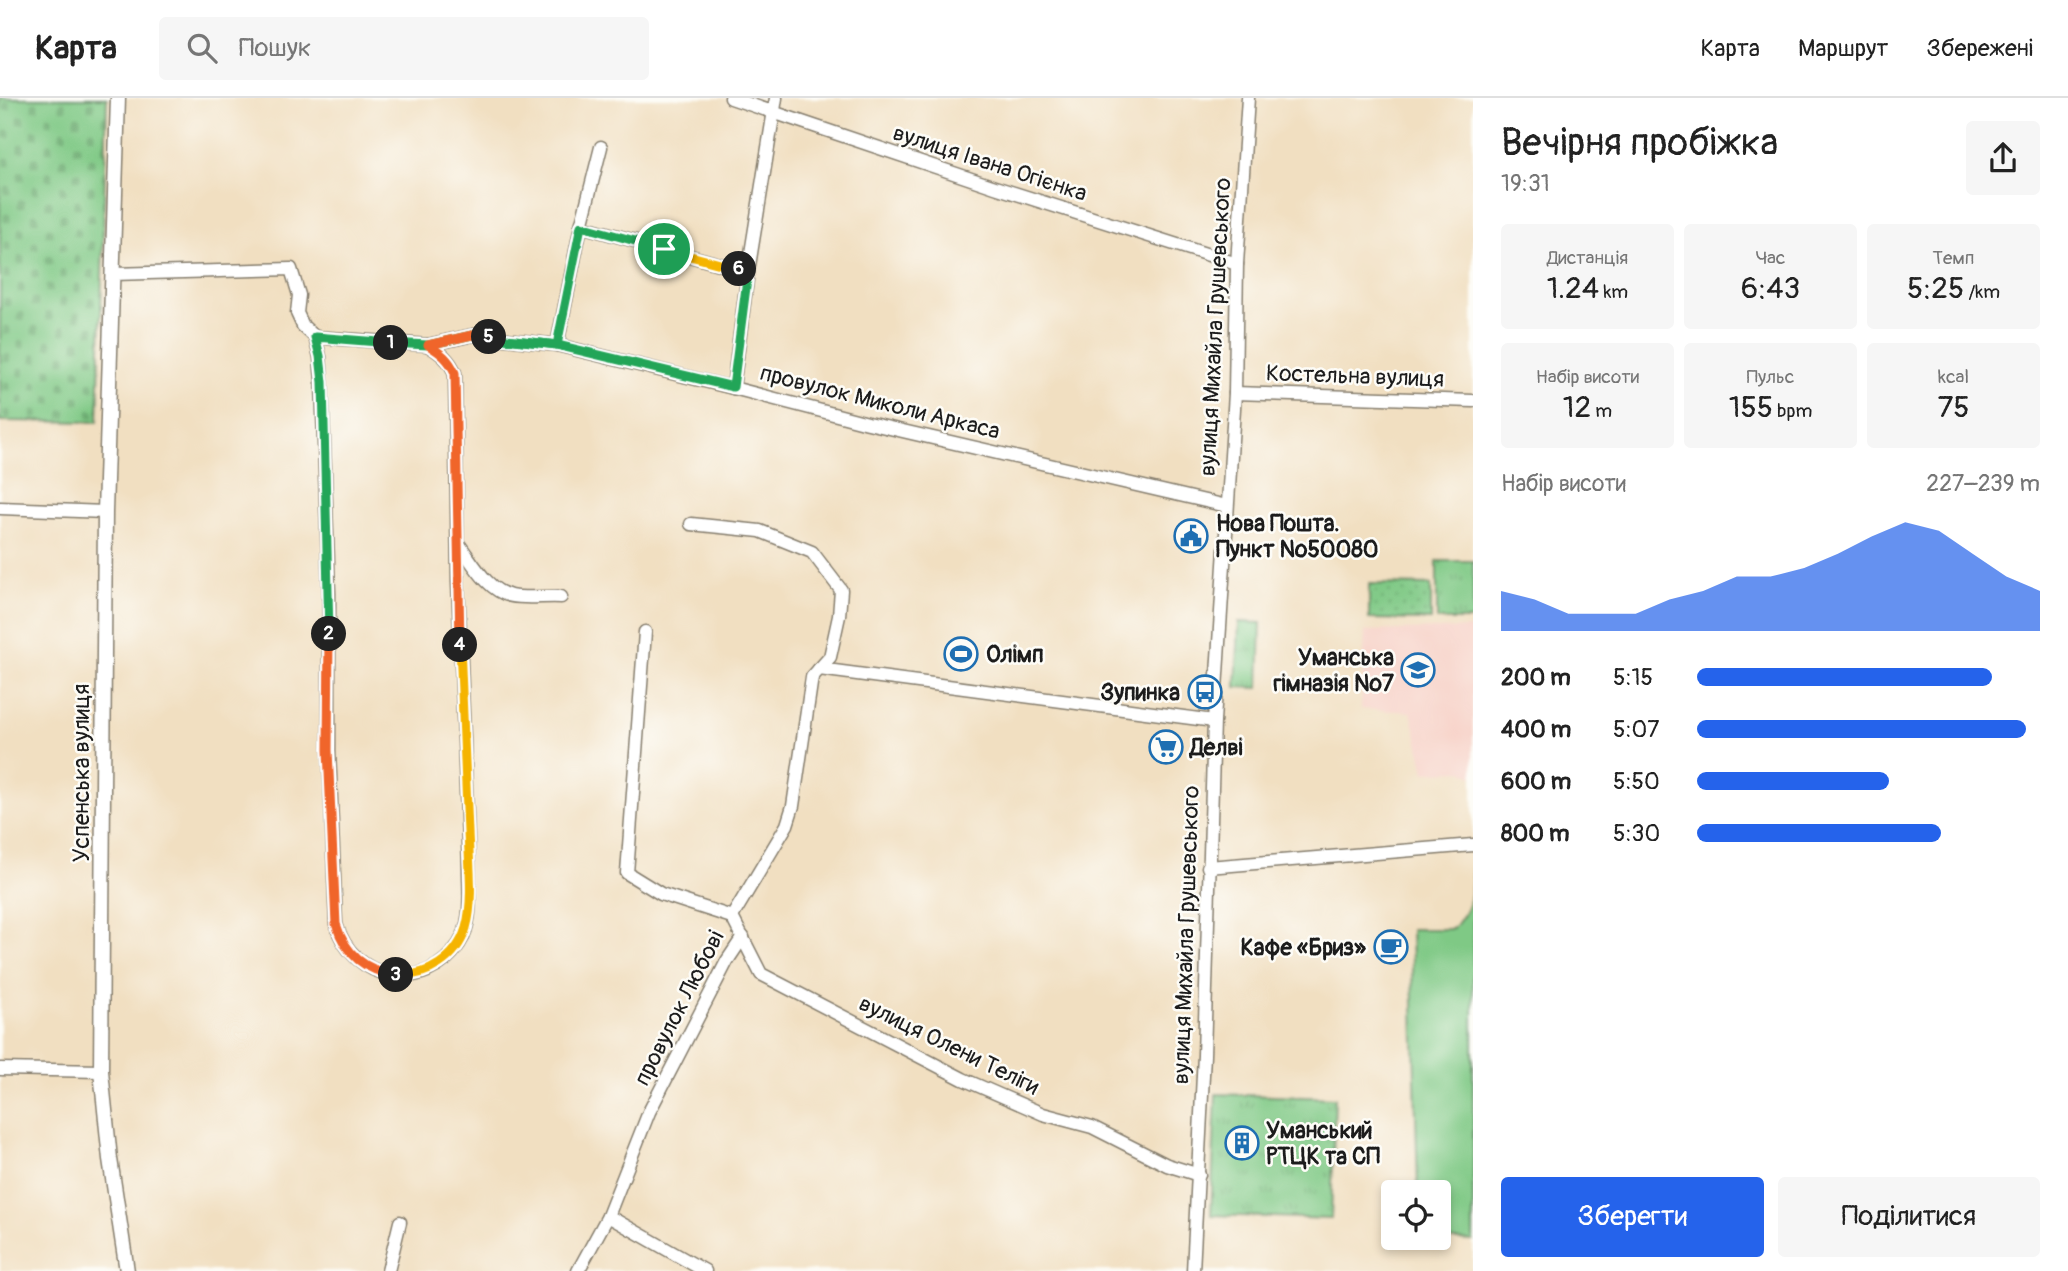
<!DOCTYPE html>
<html lang="uk">
<head>
<meta charset="utf-8">
<style>
	body { margin:0; font-family:Pangolin,sans-serif; background:#f6f6f6; color:#222; height:100vh; display:flex; flex-direction:column; font-size:26px; white-space:nowrap }
	* { box-sizing:border-box; margin:0 }
	p { font-size:23px; color:#767676 }
	.icon { flex:none; width:38px; height:38px; fill:none; stroke:currentColor; stroke-width:2; stroke-linecap:round; stroke-linejoin:round }
	.map { position:relative; flex:1; overflow:hidden }
	.sheet { display:flex; flex-direction:column; background:#fff; width:595px }
	.sheet>* { flex:none }
	.tools { position:absolute; left:1381px; top:1082px; display:grid; gap:14px }
	.tools a { display:grid; place-items:center; width:70px; height:70px; border-radius:7px; background:#fff; box-shadow:0 4px 10px #0003; font-size:35px }
	.pin { position:absolute; display:grid; place-items:center; width:60px; height:60px; color:#fff; margin:-30px; border:4px solid #fff; border-radius:50%; box-shadow:0 2px 7px #0007 }
	.km { position:absolute; width:35px; height:35px; margin:-18px; border-radius:50%; background:#222; color:#fff; font-size:19px; line-height:35px; text-align:center }
	.round { display:grid; place-items:center; flex:none; width:74px; height:74px; border-radius:7px; background:#f6f6f6 }
	.head { display:flex; align-items:center; justify-content:space-between; height:119px; padding:0 28px }
	h1 { font-size:38px; font-weight:600; line-height:52px }
	.metrics { display:grid; grid-template-columns:repeat(3,1fr); gap:10px; height:119px; padding:7px 28px }
	.metrics div { display:grid; align-content:center; border-radius:7px; background:#f6f6f6; text-align:center }
	.metrics b { font-size:30px; font-weight:600 }
	.metrics small { font-size:19px; font-weight:400 }
	.metrics p { font-size:19px }
	.chart { height:196px; padding:14px 28px }
	.chart p { display:flex; justify-content:space-between }
	.chart svg { width:100%; height:126px; margin-top:7px; fill:#2563eb; opacity:.7 }
	.action { display:flex; gap:14px; margin-top:auto; padding:14px 28px }
	.action a { flex:1; height:80px; border-radius:7px; background:#2563eb; color:#fff; font-size:28px; font-weight:600; line-height:80px; text-align:center }
	.action a+a { background:#f6f6f6; color:#222 }
	ul { padding:0 28px; list-style:none; font-size:23px }
	li { display:grid; grid-template-columns:112px 84px 1fr; align-items:center; height:52px }
	li i { height:18px; border-radius:9px; background:#2563eb }
	header { display:flex; align-items:center; gap:42px; box-sizing:border-box; height:98px; padding:0 35px; background:#fff; border-bottom:2px solid #e0e0e0 }
	header strong { font-size:33px }
	nav { display:flex; gap:38px; margin-inline-start:auto; font-size:24px }
	.search { width:490px; height:63px; background:#f6f6f6; display:flex; align-items:center; gap:18px; box-sizing:border-box; padding:0 24px; border-radius:7px; color:#767676; font-size:26px }
	main { display:flex; flex:1; min-height:0 }
	.map>svg:first-child { display:block }
	.built { fill:#f7d1c7 }
	.grass { fill:url(#grass-tufts); stroke:#4e7250; stroke-width:2 }
	.cemetery { fill:url(#cemetery-stones); stroke:#4e7250; stroke-width:2 }
	.park { fill:url(#park-dots); stroke:#4e7250; stroke-width:2 }
	.pitch { fill:#7fc985; stroke:#4e7250; stroke-width:2 }
	.lines { fill:none; stroke-linecap:round; stroke-linejoin:round }
	.minor-casing { stroke:#867e6e; stroke-width:15 }
	.tertiary-casing { stroke:#867e6e; stroke-width:17 }
	.minor { stroke:#fff; stroke-width:12 }
	.tertiary { stroke:#fff; stroke-width:14 }
	.split-1-casing { stroke:#fff; stroke-width:14 }
	.split-2-casing { stroke:#fff; stroke-width:14 }
	.split-3-casing { stroke:#fff; stroke-width:14 }
	.split-4-casing { stroke:#fff; stroke-width:14 }
	.split-5-casing { stroke:#fff; stroke-width:14 }
	.split-6-casing { stroke:#fff; stroke-width:14 }
	.split-7-casing { stroke:#fff; stroke-width:14 }
	.split-1 { stroke:#22a559; stroke-width:9 }
	.split-2 { stroke:#22a559; stroke-width:9 }
	.split-3 { stroke:#f0652b; stroke-width:9 }
	.split-4 { stroke:#f5b400; stroke-width:9 }
	.split-5 { stroke:#f0652b; stroke-width:9 }
	.split-6 { stroke:#22a559; stroke-width:9 }
	.split-7 { stroke:#f5b400; stroke-width:9 }
	.labels { text-anchor:middle; dominant-baseline:central; stroke-width:5; stroke-linejoin:round; paint-order:stroke }
	.street-label { font-size:23px; fill:#1c1c1c; stroke:#fdfcf7 }
	.poi-label { font-size:23px; font-weight:bold; fill:#1c1c1c; stroke:#fdfcf7; text-anchor:start }
</style>
</head>
<body>
<header>
<strong>Карта</strong>
<div class="search"><svg class="icon" aria-label="search" viewBox="0 0 24 24"><circle cx="10" cy="10" r="6"/><path d="M15 15l6 6"/></svg>Пошук</div>
<nav><a>Карта</a><a>Маршрут</a><a>Збережені</a></nav>
</header>
<main>
<div class="map">
<svg width="1473" height="1173" viewBox="0 0 1473 1173">
	<defs>
		<pattern id="grass-tufts" width="24" height="20" patternUnits="userSpaceOnUse" patternTransform="scale(1.75)"><rect width="24" height="20" fill="#7fc985"/><path d="M3 7l-1-3M5 7V3M7 7l1-3M15 17l-1-3M17 17v-4M19 17l1-3" fill="none" stroke="#6dac72"/></pattern>
		<pattern id="cemetery-stones" width="16" height="16" patternUnits="userSpaceOnUse" patternTransform="scale(1.75)"><rect width="16" height="16" fill="#7fc985"/><path d="M2 7V4a2 2 0 0 1 4 0v3zM10 15v-3a2 2 0 0 1 4 0v3z" fill="#6dac72"/></pattern>
		<pattern id="park-dots" width="8" height="8" patternUnits="userSpaceOnUse" patternTransform="scale(1.75)"><rect width="8" height="8" fill="#7fc985"/><path d="M2 2h.1M6 6h.1" fill="none" stroke="#6dac72" stroke-width="1.8" stroke-linecap="round"/></pattern>
	</defs>
	<rect width="100%" height="100%" fill="#fdfcf7"/>
	<filter id="ink" filterUnits="userSpaceOnUse"><feTurbulence type="fractalNoise" baseFrequency=".0143" numOctaves="2"/><feDisplacementMap in="SourceGraphic" scale="14" xChannelSelector="R" yChannelSelector="G"/><feConvolveMatrix kernelMatrix="1 2 1 2 8 2 1 2 1" color-interpolation-filters="sRGB"/></filter>
	<filter id="wash" filterUnits="userSpaceOnUse"><feTurbulence type="fractalNoise" baseFrequency=".00686" numOctaves="4" result="noise"/><feDisplacementMap in="SourceGraphic" scale="28" xChannelSelector="R" yChannelSelector="G"/><feGaussianBlur stdDeviation="1.57" result="paint"/><feColorMatrix in="noise" values="0 0 0 0 0 0 0 0 0 0 0 0 0 0 0 0 0 1.4 0 .05"/><feComposite in="paint" operator="in"/></filter>
	<g filter="url(#wash)">
		<rect width="100%" height="100%" fill="#f1dfc1"/>
		<path class="built" d="M1473,530V678L1462,673L1425,674L1411,614L1361,611L1365,533Z"/>
		<g class="grass">
			<rect x="1437" y="463" width="36" height="59"/>
			<path d="M1239,524L1261,525L1259,590L1236,589Z"/>
			<path d="M1216,996L1335,1000L1331,1121L1211,1117Z"/>
		</g>
		<path class="cemetery" d="M0,0H107L98,324L0,323Z"/>
		<path class="park" d="M1369,486L1431,487V522L1369,521Z"/>
		<path class="pitch" d="M1473,766V1143L1419,1140L1438,1139V1094H1418L1411,831H1452C1473,811 1472,794 1473,766Z"/>
	</g>
	<g filter="url(#ink)">
		<g class="lines">
			<defs>
				<g id="minor">
					<path d="M731,0L995,89L1237,166"/>
					<path d="M581,128L748,174"/>
					<path d="M113,176L291,171L299,197L297,215L303,228L315,239L320,259L322,284L329,495V652L336,826C352,883 425,898 459,846C473,824 469,796 469,771L458,484L455,275C449,261 441,255 428,247"/>
					<path d="M315,239L428,247L473,237L557,247L733,290L868,325L1227,408"/>
					<path d="M557,247L581,128L601,49"/>
					<path d="M733,290L748,174L776,0"/>
					<path d="M1235,295L1473,303"/>
					<path d="M0,410L105,414"/>
					<path d="M691,426L760,433L812,454L841,492L839,518L830,559L812,579L793,708L787,727L732,819L761,876L963,981L1043,1016L1092,1029L1167,1067L1199,1077"/>
					<path d="M458,445C472,463 487,493 511,498C527,501 545,498 561,499"/>
					<path d="M645,534L627,775L661,796L732,819"/>
					<path d="M819,571L1214,623"/>
					<path d="M1208,769L1473,747"/>
					<path d="M0,971L101,973"/>
					<path d="M388,1173L400,1124"/>
					<path d="M578,1173L608,1118"/>
					<path d="M705,1173L608,1118L649,1014L727,863L743,839"/>
					<path d="M1193,1173L1204,957L1214,623L1235,295L1237,166L1248,0"/>
				</g>
				<path id="tertiary" d="M118,0L105,414L101,973L110,1061L127,1173"/>
			</defs>
			<use href="#minor" class="minor-casing"/>
			<use href="#tertiary" class="tertiary-casing"/>
			<use href="#minor" class="minor"/>
			<use href="#tertiary" class="tertiary"/>
		</g>
	</g>
	<g class="lines" filter="url(#ink)">
		<defs>
			<path id="split-1" d="M391,245L428,247L472,237L557,247L581,128L664,151"/>
			<path id="split-2" d="M329,536L323,284L320,258L315,239L391,245"/>
			<path id="split-3" d="M329,536L328,652L336,826C345,856 365,873 396,877"/>
			<path id="split-4" d="M396,877C427,880 457,860 466,830C474,803 469,763 468,734C465,672 463,609 460,547"/>
			<path id="split-5" d="M460,547L455,275C449,261 441,255 428,247L472,237L489,239"/>
			<path id="split-6" d="M489,239L557,247L733,289L748,174L739,171"/>
			<path id="split-7" d="M664,151L739,171"/>
		</defs>
		<use href="#split-1" class="split-1-casing"/>
		<use href="#split-2" class="split-2-casing"/>
		<use href="#split-3" class="split-3-casing"/>
		<use href="#split-4" class="split-4-casing"/>
		<use href="#split-5" class="split-5-casing"/>
		<use href="#split-6" class="split-6-casing"/>
		<use href="#split-7" class="split-7-casing"/>
		<use href="#split-1" class="split-1"/>
		<use href="#split-2" class="split-2"/>
		<use href="#split-3" class="split-3"/>
		<use href="#split-4" class="split-4"/>
		<use href="#split-5" class="split-5"/>
		<use href="#split-6" class="split-6"/>
		<use href="#split-7" class="split-7"/>
	</g>
	<defs>
		<symbol id="civic-ring" viewBox="-11 -11 22 22"><circle r="9.5" fill="#fdfcf7" stroke="#1f6fb2" stroke-width="1.5"/><path d="M-.6-6.5H3V-4.5H.6V-3L4-1V1h2V6H-6V1h2V-1L-.6-3ZM-1.2 2.5V6h2.4V2.5Z" fill="#1f6fb2"/></symbol>
		<symbol id="stadium-ring" viewBox="-11 -11 22 22"><circle r="9.5" fill="#fdfcf7" stroke="#1f6fb2" stroke-width="1.5"/><path d="M0-5a6.5 5 0 1 0 0 10a6.5 5 0 1 0 0-10ZM-3.5-1.8h7v3.6h-7Z" fill="#1f6fb2"/></symbol>
		<symbol id="school-ring" viewBox="-11 -11 22 22"><circle r="9.5" fill="#fdfcf7" stroke="#1f6fb2" stroke-width="1.5"/><path d="M0-5L7-2L0 1L-7-2ZM-4 1L0 2.5L4 1V4Q0 6-4 4Z" fill="#1f6fb2"/></symbol>
		<symbol id="bus-ring" viewBox="-11 -11 22 22"><circle r="9.5" fill="#fdfcf7" stroke="#1f6fb2" stroke-width="1.5"/><path d="M-5-6H5V4H4V6H2V4H-2V6H-4V4H-5ZM-3.5-4V0h7V-4ZM-3.5 1.2v1.5H-2V1.2ZM2 1.2v1.5H3.5V1.2Z" fill="#1f6fb2"/></symbol>
		<symbol id="supermarket-ring" viewBox="-11 -11 22 22"><circle r="9.5" fill="#fdfcf7" stroke="#1f6fb2" stroke-width="1.5"/><path d="M-6-5.5h2.5l.6 2H6L4.5 2H-2.5L-4.4-4H-6ZM-1.5 3.2a1.3 1.3 0 1 0 .1 0ZM3 3.2a1.3 1.3 0 1 0 .1 0Z" fill="#1f6fb2"/></symbol>
		<symbol id="cafe-ring" viewBox="-11 -11 22 22"><circle r="9.5" fill="#fdfcf7" stroke="#1f6fb2" stroke-width="1.5"/><path d="M-5.5-4.5H6V0H3Q3 3.5 0 3.5H-2.5Q-5.5 3.5-5.5 0ZM3-3.2v2h1.7v-2ZM-6 4.5H4V6H-6Z" fill="#1f6fb2"/></symbol>
		<symbol id="building-ring" viewBox="-11 -11 22 22"><circle r="9.5" fill="#fdfcf7" stroke="#1f6fb2" stroke-width="1.5"/><path d="M-4-6H4V6H1V3H-1V6H-4ZM-2.5-4.3h1.7v1.8h-1.7ZM.8-4.3h1.7v1.8H.8ZM-2.5-1h1.7V.8h-1.7ZM.8-1h1.7V.8H.8Z" fill="#1f6fb2"/></symbol>
	</defs>
	<g fill-rule="evenodd">
		<use href="#civic-ring" x="1172" y="419" width="38" height="38"/>
		<use href="#stadium-ring" x="942" y="537" width="38" height="38"/>
		<use href="#school-ring" x="1399" y="553" width="38" height="38"/>
		<use href="#bus-ring" x="1186" y="575" width="38" height="38"/>
		<use href="#supermarket-ring" x="1147" y="630" width="38" height="38"/>
		<use href="#cafe-ring" x="1372" y="830" width="38" height="38"/>
		<use href="#building-ring" x="1223" y="1026" width="38" height="38"/>
	</g>
	<g class="labels">
		<g class="street-label">
			<text transform="translate(990 65) rotate(18)">вулиця Івана Огієнка</text>
			<text transform="translate(1215 229) rotate(-87)">вулиця Михайла Грушевського</text>
			<text transform="translate(1355 278) rotate(2)">Костельна вулиця</text>
			<text transform="translate(880 304) rotate(14)">провулок Миколи Аркаса</text>
			<text transform="translate(81 675) rotate(-90)">Успенська вулиця</text>
			<text transform="translate(1186 837) rotate(-88)">вулиця Михайла Грушевського</text>
			<text transform="translate(679 910) rotate(-63)">провулок Любові</text>
			<text transform="translate(949 947) rotate(26)">вулиця Олени Теліги</text>
		</g>
		<g class="poi-label">
			<text x="1216" y="425">Нова Пошта.<tspan x="1216" dy="26">Пункт №50080</tspan></text>
			<text x="986" y="556">Олімп</text>
			<text x="1394" y="559" text-anchor="end">Уманська<tspan x="1394" dy="26">гімназія №7</tspan></text>
			<text x="1180" y="594" text-anchor="end">Зупинка</text>
			<text x="1190" y="649">Делві</text>
			<text x="1366" y="849" text-anchor="end">Кафе «Бриз»</text>
			<text x="1266" y="1032">Уманський<tspan x="1266" dy="26">РТЦК та СП</tspan></text>
		</g>
	</g>
</svg>
<div class="tools">
<a><svg class="icon" aria-label="locate" viewBox="0 0 24 24"><circle cx="12" cy="12" r="6"/><path d="M12 2v4M12 18v4M2 12h4M18 12h4"/></svg></a>
</div>
<div class="pin" style="left:664px;top:151px;background:#1e9e55"><svg class="icon" aria-label="arrive" viewBox="0 0 24 24"><path d="M6 21V4h12l-3 4 3 4H6"/></svg></div>
<b class="km" style="left:391px;top:245px">1</b>
<b class="km" style="left:329px;top:536px">2</b>
<b class="km" style="left:396px;top:877px">3</b>
<b class="km" style="left:460px;top:547px">4</b>
<b class="km" style="left:489px;top:239px">5</b>
<b class="km" style="left:739px;top:171px">6</b>
</div>
<section class="sheet">
<div class="head"><div><h1>Вечірня пробіжка</h1><p>19:31</p></div><a class="round"><svg class="icon" aria-label="share" viewBox="0 0 24 24"><path d="M12 15V3M7 8l5-5 5 5M5 13v7h14v-7"/></svg></a></div>
<div class="metrics">
<div><p>Дистанція</p><b>1.24<small> km</small></b></div>
<div><p>Час</p><b>6:43</b></div>
<div><p>Темп</p><b>5:25<small> /km</small></b></div>
</div>
<div class="metrics">
<div><p>Набір висоти</p><b>12<small> m</small></b></div>
<div><p>Пульс</p><b>155<small> bpm</small></b></div>
<div><p>kcal</p><b>75</b></div>
</div>
<div class="chart"><p><span>Набір висоти</span>227–239 m</p>
<svg viewBox="0 0 160 44" preserveAspectRatio="none"><path d="M0 44V30L10 33L20 38L30 38L40 38L50 33L60 30L70 25L80 25L90 22L100 17L110 11L120 6L130 9L140 17L150 25L160 30V44z"/></svg>
</div>
<ul>
<li><b>200 m</b>5:15<i style="width:86%"></i></li>
<li><b>400 m</b>5:07<i style="width:96%"></i></li>
<li><b>600 m</b>5:50<i style="width:56%"></i></li>
<li><b>800 m</b>5:30<i style="width:71%"></i></li>
</ul>
<div class="action"><a>Зберегти</a><a>Поділитися</a></div>
</section>
</main>
</body>
</html>
